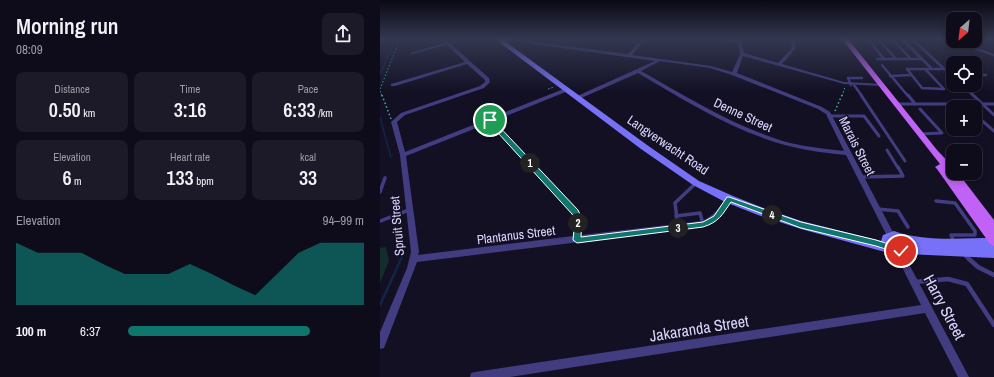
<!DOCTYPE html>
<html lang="en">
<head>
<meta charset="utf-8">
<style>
	body { margin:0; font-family:"Archivo Narrow",sans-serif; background:#1c1a28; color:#f1f3f6; height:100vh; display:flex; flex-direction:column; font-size:15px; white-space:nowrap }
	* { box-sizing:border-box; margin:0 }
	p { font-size:13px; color:#9b9ba3 }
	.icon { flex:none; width:22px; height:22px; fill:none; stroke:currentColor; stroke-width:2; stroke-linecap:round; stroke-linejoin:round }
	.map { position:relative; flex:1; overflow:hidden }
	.drawer { display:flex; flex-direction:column; background:#0e0c1b; width:380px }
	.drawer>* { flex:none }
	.needle { width:26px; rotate:208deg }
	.fabs { position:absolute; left:566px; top:12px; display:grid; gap:8px }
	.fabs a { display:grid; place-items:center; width:36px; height:36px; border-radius:8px; background:#0e0c1b; box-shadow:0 2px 6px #0003,0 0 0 1px #2e2c3a; font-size:20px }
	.pin { position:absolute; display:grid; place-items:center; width:34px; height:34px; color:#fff; margin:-17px; border:2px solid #fff; border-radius:50%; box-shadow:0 1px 4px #0007 }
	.km { position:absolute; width:20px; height:20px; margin:-10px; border-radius:50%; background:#222; color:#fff; font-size:11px; line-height:20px; text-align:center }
	.round { display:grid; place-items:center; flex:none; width:42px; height:42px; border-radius:8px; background:#1c1a28 }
	.summary { display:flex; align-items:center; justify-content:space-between; height:68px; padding:0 16px }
	h1 { font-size:22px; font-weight:600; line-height:30px }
	.metrics { display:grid; grid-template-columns:repeat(3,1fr); gap:6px; height:68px; padding:4px 16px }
	.metrics div { display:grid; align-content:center; border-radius:8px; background:#1c1a28; text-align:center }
	.metrics b { font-size:20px; font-weight:600 }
	.metrics small { font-size:11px; font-weight:400 }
	.metrics p { font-size:11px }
	.chart { height:112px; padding:8px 16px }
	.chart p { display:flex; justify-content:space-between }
	.chart svg { width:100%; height:72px; margin-top:4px; fill:#0f766e; opacity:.7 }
	ul { padding:0 16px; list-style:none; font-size:13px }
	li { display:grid; grid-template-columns:64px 48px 1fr; align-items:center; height:30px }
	li i { height:10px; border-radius:5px; background:#0f766e }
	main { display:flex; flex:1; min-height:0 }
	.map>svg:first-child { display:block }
	.green { fill:#132d2d }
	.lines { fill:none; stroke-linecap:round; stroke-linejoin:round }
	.stream-far2 { stroke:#112547; stroke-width:1.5 }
	.stream-far1 { stroke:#112547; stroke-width:2 }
	.stream { stroke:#112547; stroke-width:2.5 }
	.path-far1 { stroke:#36afaa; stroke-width:1; stroke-dasharray:1.5 2; stroke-linecap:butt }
	.path { stroke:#36afaa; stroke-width:1.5; stroke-dasharray:1.5 2.5; stroke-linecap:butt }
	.lane-far3 { stroke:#413d80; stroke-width:2.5 }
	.lane-far2 { stroke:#413d80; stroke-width:3 }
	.lane-far1 { stroke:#413d80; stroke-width:3.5 }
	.lane { stroke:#413d80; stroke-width:4.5 }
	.street { fill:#413d80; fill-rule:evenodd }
	.secondary { fill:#7771f7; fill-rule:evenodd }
	.primary { fill:#c162f6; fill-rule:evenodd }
	.route { fill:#0f766e; stroke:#fff }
	.labels { text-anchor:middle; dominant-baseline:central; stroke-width:3; stroke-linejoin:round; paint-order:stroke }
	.street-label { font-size:13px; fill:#dad5fd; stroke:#131024 }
	.near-street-label { font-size:16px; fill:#dad5fd; stroke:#131024 }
</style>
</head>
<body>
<main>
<section class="drawer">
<div class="summary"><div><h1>Morning run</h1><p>08:09</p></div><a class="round"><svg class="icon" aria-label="share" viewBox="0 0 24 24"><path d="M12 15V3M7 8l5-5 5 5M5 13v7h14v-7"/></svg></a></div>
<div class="metrics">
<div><p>Distance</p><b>0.50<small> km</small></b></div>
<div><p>Time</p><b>3:16</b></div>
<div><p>Pace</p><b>6:33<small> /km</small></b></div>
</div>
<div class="metrics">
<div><p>Elevation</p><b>6<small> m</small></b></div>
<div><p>Heart rate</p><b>133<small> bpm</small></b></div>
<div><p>kcal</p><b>33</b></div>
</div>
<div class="chart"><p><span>Elevation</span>94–99 m</p>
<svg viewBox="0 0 160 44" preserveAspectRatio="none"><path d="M0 44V6L10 12L20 12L30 12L40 19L50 25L60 25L70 25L80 19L90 25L100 32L110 38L120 25L130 12L140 6L150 6L160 6V44z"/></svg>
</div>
<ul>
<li><b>100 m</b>6:37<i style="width:77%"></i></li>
</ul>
</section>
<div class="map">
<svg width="614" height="377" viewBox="0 0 614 377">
	<rect width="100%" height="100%" fill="#131024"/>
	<path class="green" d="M6,247L9,261L0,283V248Z"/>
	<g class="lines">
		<g class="stream-far2">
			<path d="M0,74L16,39"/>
			<path d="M0,117L11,158"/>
		</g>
		<path class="stream-far1" d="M20,260L22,257"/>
		<path class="stream" d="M0,305L21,259"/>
		<g class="path-far1">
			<path d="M0,89L20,39"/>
			<path d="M168,89L174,87"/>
			<path d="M0,91L2,96"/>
			<path d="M462,96L465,87"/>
		</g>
		<g class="path">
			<path d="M2,95L11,119"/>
			<path d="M455,111L462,95"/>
		</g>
		<g class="lane-far3">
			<path d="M488,39L504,59"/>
			<path d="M498,39L516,59"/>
			<path d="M512,39L531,59"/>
			<path d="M522,39L552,69"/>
			<path d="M532,39L573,77"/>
			<path d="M568,39L573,41"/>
			<path d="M574,41L614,55"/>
			<path d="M497,59H542"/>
			<path d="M502,65L528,96"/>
			<path d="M527,69L542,88L564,89L545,69"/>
			<path d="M527,69H565"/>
			<path d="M595,75H606"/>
			<path d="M510,76L531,75"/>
			<path d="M471,85L468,78H482"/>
			<path d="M474,85L482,96"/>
			<path d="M582,85L594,96"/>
		</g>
		<g class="lane-far2">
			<path d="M481,95L525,161"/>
			<path d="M528,95L535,104"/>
			<path d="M593,95L614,115"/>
			<path d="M517,104H614"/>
			<path d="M540,109L562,133L540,134"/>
			<path d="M449,116H484L499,136"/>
			<path d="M595,117L599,118L614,131"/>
			<path d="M507,150L518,168"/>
		</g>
		<g class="lane-far1">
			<path d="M480,177L523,176L518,167"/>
			<path d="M0,192L5,178"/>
			<path d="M556,201L575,203L595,231V235H571L574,242"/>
			<path d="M497,209L518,211L528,227"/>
			<path d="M296,216L320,213L323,224"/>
			<path d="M0,221L29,210"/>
			<path d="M298,227L295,203L316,183"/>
			<path d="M582,253L590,260"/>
		</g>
		<g class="lane">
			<path d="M589,259L598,267L614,275"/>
			<path d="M535,282L568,279L587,284L614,325"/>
		</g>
		<g class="street">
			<path d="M60,39H65L109,78L110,82L104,88L25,115L17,122L25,152L186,88L188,89V91L114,121L198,210L202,219L201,235L322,221C334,216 340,207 346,197H352L353,199C345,212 338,222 323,227L37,262L4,348L0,349V332L27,268L31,252L20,155L11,122L21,113L100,86L105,82V80L87,64L15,86H11V84L85,62L67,45L32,54L30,53L64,43ZM109,123L192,214L194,219L193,236L38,255L39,252L26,156Z"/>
			<path d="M125,39H131L123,43L120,42Z"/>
			<path d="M136,39H144L154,42L248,54L262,39H266L252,55L331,66L352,72L360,54L358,43L331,39L357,40V39H361L364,53L398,63L412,48L410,39H414L416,48L402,64L464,82L504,84V85L502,86L464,84L363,56L357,73L442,107L450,112L515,236L514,238L511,239L508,238L466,155C447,153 428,151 409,146C354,132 306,101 258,73L199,99H195V97L275,61L154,44ZM280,61L330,68L352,75L438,109L446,114L464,151C446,149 428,147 410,143C356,128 309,98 261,71Z"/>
			<path d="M518,248L521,249L589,377H578L545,313L130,377H90L91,373L95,372L541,305L514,251L515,249Z"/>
		</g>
		<path class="secondary" d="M115,39H122L267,145L319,181L353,196L386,209L421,221L501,241L503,235L514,231C545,242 581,238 614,238V248H607H614V258L526,254L516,255L421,229L378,215L345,202L313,185L261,149ZM512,241H513L519,246L515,245Z"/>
		<path class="primary" d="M462,39H468L557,150L573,167V173H578L614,220V246L610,244L557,169L555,167L560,164Z"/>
	</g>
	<linearGradient id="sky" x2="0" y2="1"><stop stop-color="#0a0914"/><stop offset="0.42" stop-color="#333750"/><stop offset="1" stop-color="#333750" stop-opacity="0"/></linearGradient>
	<rect width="614" height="92" fill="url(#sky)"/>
	<path class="route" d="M108,119H112L198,210L202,219L201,237L323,222L334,216L347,197H349L421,222L496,240L524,249L525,251L521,254L496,246L421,228L351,202C342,215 339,222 323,227L197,243L193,240L195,219L192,214L108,122Z"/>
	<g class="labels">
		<g class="street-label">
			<text transform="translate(363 115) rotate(25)">Denne Street</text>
			<text transform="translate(288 145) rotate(34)">Langverwacht Road</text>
			<text transform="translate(477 146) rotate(63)">Marais Street</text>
			<text transform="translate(17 226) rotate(-95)">Spruit Street</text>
			<text transform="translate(136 235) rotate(-7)">Plantanus Street</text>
		</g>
		<g class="near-street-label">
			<text transform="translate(565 307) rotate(62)">Harry Street</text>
			<text transform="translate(319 328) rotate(-9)">Jakaranda Street</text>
		</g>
	</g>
</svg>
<div class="fabs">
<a><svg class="needle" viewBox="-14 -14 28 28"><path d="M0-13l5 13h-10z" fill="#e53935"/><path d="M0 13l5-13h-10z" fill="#9b9ba3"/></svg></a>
<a><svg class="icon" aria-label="locate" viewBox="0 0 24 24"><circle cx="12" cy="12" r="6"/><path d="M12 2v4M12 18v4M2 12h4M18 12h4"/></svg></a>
<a>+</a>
<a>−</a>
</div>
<div class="pin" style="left:110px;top:120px;background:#1e9e55"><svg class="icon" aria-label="arrive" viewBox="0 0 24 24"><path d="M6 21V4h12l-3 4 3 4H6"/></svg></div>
<div class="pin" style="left:521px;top:251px;background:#d93025"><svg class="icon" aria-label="check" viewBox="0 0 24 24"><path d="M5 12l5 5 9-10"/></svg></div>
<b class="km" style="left:150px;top:163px">1</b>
<b class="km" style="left:198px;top:223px">2</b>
<b class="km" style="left:298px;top:228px">3</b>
<b class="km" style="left:392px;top:215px">4</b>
</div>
</main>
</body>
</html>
